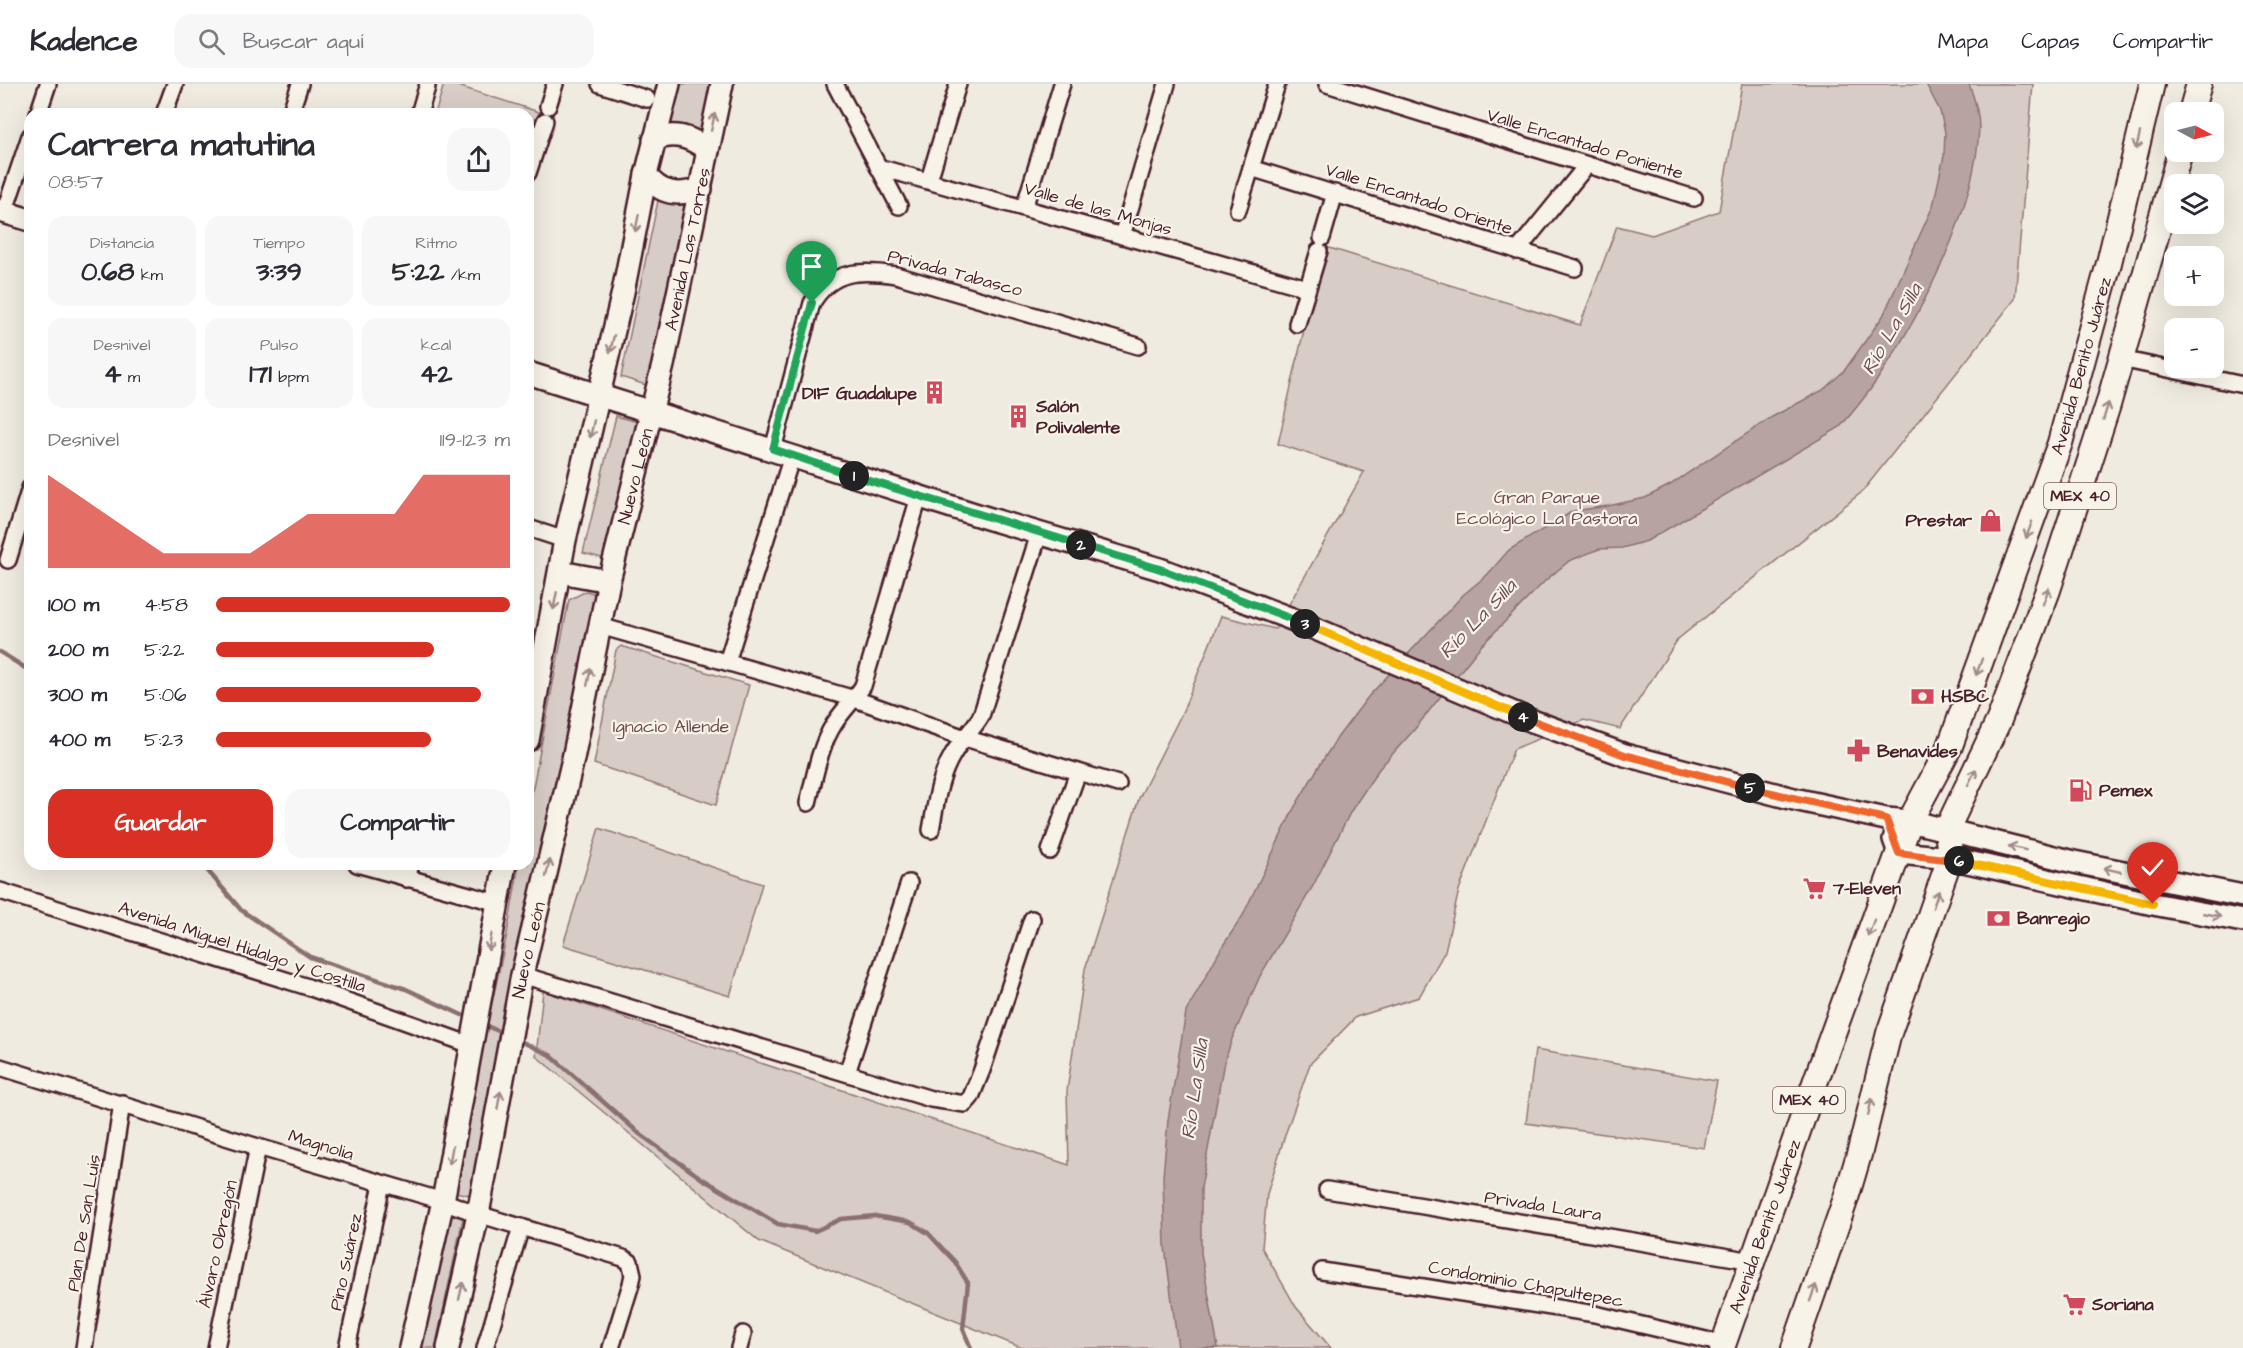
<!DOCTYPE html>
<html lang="es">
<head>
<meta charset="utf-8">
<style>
	body { margin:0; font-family:"Architects Daughter",sans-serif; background:#f7f7f7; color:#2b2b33; height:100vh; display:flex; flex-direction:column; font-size:22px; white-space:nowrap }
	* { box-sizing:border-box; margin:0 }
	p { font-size:20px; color:#7c7c81 }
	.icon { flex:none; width:33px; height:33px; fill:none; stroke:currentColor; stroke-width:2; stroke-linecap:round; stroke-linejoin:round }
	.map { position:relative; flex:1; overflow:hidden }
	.details { position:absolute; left:24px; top:24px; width:510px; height:762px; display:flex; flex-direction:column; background:#fff; border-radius:18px; box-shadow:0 6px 24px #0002 }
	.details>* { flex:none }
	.needle { width:39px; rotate:97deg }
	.tools { position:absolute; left:2164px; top:18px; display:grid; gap:12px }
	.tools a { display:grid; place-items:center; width:60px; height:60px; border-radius:12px; background:#fff; box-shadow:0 6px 24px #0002; font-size:30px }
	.pin { position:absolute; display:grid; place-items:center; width:51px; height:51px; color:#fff; margin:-62px -26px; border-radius:50% 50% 50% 0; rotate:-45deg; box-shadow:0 0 6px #0007 }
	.pin .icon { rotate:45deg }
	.km { position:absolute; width:30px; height:30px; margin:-15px; border-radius:50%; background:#222; color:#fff; font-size:16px; line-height:30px; text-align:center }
	.round { display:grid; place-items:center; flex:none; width:63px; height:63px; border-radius:18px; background:#f7f7f7 }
	.headline { display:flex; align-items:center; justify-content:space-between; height:102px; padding:0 24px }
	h1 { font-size:33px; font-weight:700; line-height:45px }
	.figures { display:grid; grid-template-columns:repeat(3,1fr); gap:9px; height:102px; padding:6px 24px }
	.figures div { display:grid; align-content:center; border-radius:15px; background:#f7f7f7; text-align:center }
	.figures b { font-size:26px; font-weight:700 }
	.figures small { font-size:16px; font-weight:400 }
	.figures p { font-size:16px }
	.chart { height:168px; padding:12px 24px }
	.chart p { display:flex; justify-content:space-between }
	.chart svg { width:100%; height:108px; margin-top:6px; fill:#d93025; opacity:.7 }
	.cta { display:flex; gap:12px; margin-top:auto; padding:12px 24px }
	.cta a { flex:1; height:69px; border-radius:18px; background:#d93025; color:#fff; font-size:24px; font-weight:700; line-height:69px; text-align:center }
	.cta a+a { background:#f7f7f7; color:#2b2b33 }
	ul { padding:0 24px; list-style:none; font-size:20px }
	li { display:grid; grid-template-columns:96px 72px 1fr; align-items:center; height:45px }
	li i { height:15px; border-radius:8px; background:#d93025 }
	header { display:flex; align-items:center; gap:36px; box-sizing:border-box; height:84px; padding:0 30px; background:#fff; border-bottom:2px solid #e1e1e2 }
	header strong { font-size:28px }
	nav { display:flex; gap:33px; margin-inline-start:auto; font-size:21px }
	.search { width:420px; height:54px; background:#f7f7f7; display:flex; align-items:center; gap:15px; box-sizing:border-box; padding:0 21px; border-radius:18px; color:#7c7c81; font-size:22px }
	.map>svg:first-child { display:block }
	.green { fill:#d8cdc6; stroke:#917678; stroke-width:1.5 }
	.water { fill:#b7a4a2; stroke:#8b6f72; stroke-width:1.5 }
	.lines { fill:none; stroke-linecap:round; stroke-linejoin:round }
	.stream { stroke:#8b6f72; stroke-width:4.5 }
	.street-casing { stroke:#4a1f2b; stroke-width:20 }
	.secondary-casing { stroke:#4a1f2b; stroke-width:26 }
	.primary-casing { stroke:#4a1f2b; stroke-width:28 }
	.street { stroke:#f7f3e8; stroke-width:15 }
	.secondary { stroke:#f7f3e8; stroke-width:21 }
	.primary { stroke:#f7f3e8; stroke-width:24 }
	.oneway { stroke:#a0898a }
	.split-1-casing { stroke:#fff; stroke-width:12 }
	.split-2-casing { stroke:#fff; stroke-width:12 }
	.split-3-casing { stroke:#fff; stroke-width:12 }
	.split-4-casing { stroke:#fff; stroke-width:12 }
	.split-5-casing { stroke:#fff; stroke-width:12 }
	.split-6-casing { stroke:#fff; stroke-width:12 }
	.split-7-casing { stroke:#fff; stroke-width:12 }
	.split-1 { stroke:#22a559; stroke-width:8 }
	.split-2 { stroke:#22a559; stroke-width:8 }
	.split-3 { stroke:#22a559; stroke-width:8 }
	.split-4 { stroke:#f5b400; stroke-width:8 }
	.split-5 { stroke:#f0652b; stroke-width:8 }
	.split-6 { stroke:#f0652b; stroke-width:8 }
	.split-7 { stroke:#f5b400; stroke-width:8 }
	.labels { text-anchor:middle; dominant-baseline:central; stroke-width:4.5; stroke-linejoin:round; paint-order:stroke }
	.shield { fill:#f7f3e8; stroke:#7e5f64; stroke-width:1.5 }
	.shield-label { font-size:16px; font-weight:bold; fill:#4a1f2b }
	.street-label { font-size:18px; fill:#4a1f2b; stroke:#f7f3e8 }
	.poi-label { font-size:18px; font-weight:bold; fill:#4a1f2b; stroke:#f7f3e8; text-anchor:start }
	.park-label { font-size:18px; fill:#6e4a52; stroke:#f7f3e8 }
	.water-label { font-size:20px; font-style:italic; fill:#704e55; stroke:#f7f3e8 }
</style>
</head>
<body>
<header>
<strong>Kadence</strong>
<div class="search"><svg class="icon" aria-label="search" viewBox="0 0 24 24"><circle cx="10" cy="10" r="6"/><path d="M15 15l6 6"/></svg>Buscar aquí</div>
<nav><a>Mapa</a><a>Capas</a><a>Compartir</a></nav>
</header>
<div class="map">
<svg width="2243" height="1264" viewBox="0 0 2243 1264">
	<rect width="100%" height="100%" fill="#f0ebe0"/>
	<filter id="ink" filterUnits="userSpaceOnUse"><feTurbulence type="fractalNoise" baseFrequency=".0167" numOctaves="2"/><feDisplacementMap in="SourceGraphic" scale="12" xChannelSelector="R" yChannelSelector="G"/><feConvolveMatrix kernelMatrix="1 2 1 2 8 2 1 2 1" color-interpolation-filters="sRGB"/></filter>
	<g filter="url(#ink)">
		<g class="green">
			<path d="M444,0H452L545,30L528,83V30H435Z"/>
			<path d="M679,0H711L701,51L668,41Z"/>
			<path d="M1742,0H2033L2015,215L1862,408L1678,555L1620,645L1584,636L1514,665L1459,806L1445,867L1419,913L1356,933L1310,980L1285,1051L1267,1110L1262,1164L1296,1223L1331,1264H1022L759,1157L536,972L543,907L1069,1081L1067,1007L1085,885L1139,714L1183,627L1221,532L1275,545L1364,388L1278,360L1323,162L1580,241L1617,142L1652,151L1719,127Z"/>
			<path d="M659,112L689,118L649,302L621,293Z"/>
			<path d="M616,332L641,339L609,476L583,469Z"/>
			<path d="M586,507L602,512L569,676L469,1111L451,1107L507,850L519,780H528V729L569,516Z"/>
			<path d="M621,562L749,601L716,721L594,680L616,566Z"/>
			<path d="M599,744L762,800L730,912L563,861Z"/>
			<path d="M1535,966L1717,997L1704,1064L1526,1039Z"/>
			<path d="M451,1131L463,1134L435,1264H421Z"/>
		</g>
		<path class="water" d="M1926,0H1969C1974,13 1979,30 1979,44C1976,124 1922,230 1877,296C1866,312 1853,328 1840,343L1647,457L1622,464L1599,465L1569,477L1545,497L1479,564L1414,646L1379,685L1351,727L1313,802L1260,892L1232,955L1223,983L1201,1104V1169L1218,1264H1178L1165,1163L1163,1093L1168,1036L1186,928L1222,863L1242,833L1294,724L1318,684L1337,654L1368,613L1463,511L1487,491L1509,466L1573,427L1608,422L1645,414L1670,401L1772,333L1823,306L1844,287L1883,232L1933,122L1944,72L1945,48L1940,27Z"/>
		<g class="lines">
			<g class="stream">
				<path d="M0,568L30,587"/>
				<path d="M202,780L241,826L310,873L406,905L462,931"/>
				<path d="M489,943L505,950"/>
				<path d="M516,955L550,971L641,1051L701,1094L778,1140L815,1147L841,1135L875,1132L910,1138L928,1149L955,1178L968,1199L963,1245L971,1264"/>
			</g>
			<defs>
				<g id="street">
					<path d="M600,0L647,15"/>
					<path d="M835,0L899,122"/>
					<path d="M1327,0L1694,114"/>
					<path d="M548,22L555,0"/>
					<path d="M38,30L48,0"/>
					<path d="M164,30L175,0"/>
					<path d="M290,30L300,0"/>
					<path d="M419,30L427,3"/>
					<path d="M878,83L1307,204"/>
					<path d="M1251,84L1575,184"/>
					<path d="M528,89L545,37"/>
					<path d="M929,96L958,0"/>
					<path d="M1024,124L1062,0"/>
					<path d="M1238,126L1277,0"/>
					<path d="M4,129L30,52"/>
					<path d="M1122,152L1167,0"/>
					<path d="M1322,154L1335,109"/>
					<path d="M1517,167L1587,81"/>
					<path d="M1297,240L1319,167"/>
					<path d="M2121,275L2243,301"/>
					<path d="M773,365L812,219C832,185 861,186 896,191L1138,262"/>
					<path d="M528,444L565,456"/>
					<path d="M8,476L30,404"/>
					<path d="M600,542L855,615L965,654L1118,700"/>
					<path d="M727,578L792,372"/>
					<path d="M808,719C815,692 819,664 834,640C843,626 854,616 863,602L919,413"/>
					<path d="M931,746C936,719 939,693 953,670C961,656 973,646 981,632L1039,450"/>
					<path d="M1050,767L1078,688"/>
					<path d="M357,780L498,819"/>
					<path d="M407,795L411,780"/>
					<path d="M0,807L308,903L471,961"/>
					<path d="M522,891L931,1015L965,1020L971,1013L982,986L1032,835"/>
					<path d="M0,983L258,1063L443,1117L478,1130L623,1174L630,1178L633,1191L631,1200L611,1264"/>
					<path d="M847,989L909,799"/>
					<path d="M1327,1106L1753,1177"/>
					<path d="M1322,1187L1595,1230L1723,1260"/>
					<path d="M84,1264L122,1019"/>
					<path d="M216,1264L258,1063"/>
					<path d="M347,1264L382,1100"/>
					<path d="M485,1264L521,1143"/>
					<path d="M739,1264L743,1250"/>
				</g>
				<g id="secondary">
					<path d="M654,56C675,47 690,53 708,66"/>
					<path d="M646,91C661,111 678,112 701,105"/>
					<path d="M0,127L30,136"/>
					<path d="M528,289L987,434L1160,485L1297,537L1535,638L1625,671L1794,715L1886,735L1910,737L2074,778L2243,812"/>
					<path d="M560,488L609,497"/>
					<path d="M528,656L565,456L623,208L646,91L669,0"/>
					<path d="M1894,755L1899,769L1950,774L2153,820L2243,837"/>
					<path d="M410,1264L443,1117L505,780"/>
					<path id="s1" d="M448,1264L478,1130L522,891L573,675L609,497L663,281L722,0"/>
				</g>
				<g id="primary">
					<path d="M2191,28L2199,0"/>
					<path id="s2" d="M1722,1264L1816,996L1910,737L1950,662L2060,359L2108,183L2152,0"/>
					<path d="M1794,1264L1846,1114L1860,1067L1889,949L1950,774L1947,745L1999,636L2048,506L2108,321L2180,68"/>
				</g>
			</defs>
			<use href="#street" class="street-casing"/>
			<use href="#secondary" class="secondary-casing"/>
			<use href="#primary" class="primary-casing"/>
			<use href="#street" class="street"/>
			<use href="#secondary" class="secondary"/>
			<use href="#primary" class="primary"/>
		</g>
		<defs><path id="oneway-shaft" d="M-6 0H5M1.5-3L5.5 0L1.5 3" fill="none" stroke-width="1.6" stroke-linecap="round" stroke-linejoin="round" transform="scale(1.5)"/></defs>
		<g class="oneway">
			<use href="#oneway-shaft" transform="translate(713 38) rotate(-78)"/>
			<use href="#oneway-shaft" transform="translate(2138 57) rotate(103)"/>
			<use href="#oneway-shaft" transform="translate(637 139) rotate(101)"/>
			<use href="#oneway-shaft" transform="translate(612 260) rotate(103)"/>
			<use href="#oneway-shaft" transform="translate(2106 327) rotate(-73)"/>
			<use href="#oneway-shaft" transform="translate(592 345) rotate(103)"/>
			<use href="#oneway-shaft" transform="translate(2029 446) rotate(110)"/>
			<use href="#oneway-shaft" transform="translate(2046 512) rotate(-70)"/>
			<use href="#oneway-shaft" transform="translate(555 517) rotate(101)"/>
			<use href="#oneway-shaft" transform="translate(1979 583) rotate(110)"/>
			<use href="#oneway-shaft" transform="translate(589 593) rotate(-78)"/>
			<use href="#oneway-shaft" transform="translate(1972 693) rotate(-64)"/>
			<use href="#oneway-shaft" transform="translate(2017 764) rotate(-166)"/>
			<use href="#oneway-shaft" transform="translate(548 784) rotate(-77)"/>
			<use href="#oneway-shaft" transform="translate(2112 786) rotate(-167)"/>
			<use href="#oneway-shaft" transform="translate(1936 815) rotate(-71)"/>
			<use href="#oneway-shaft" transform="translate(2212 831) rotate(11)"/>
			<use href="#oneway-shaft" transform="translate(1871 844) rotate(110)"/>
			<use href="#oneway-shaft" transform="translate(490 858) rotate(101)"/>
			<use href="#oneway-shaft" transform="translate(499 1016) rotate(-80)"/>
			<use href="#oneway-shaft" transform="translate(1870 1023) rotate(-77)"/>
			<use href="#oneway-shaft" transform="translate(451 1071) rotate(100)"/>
			<use href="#oneway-shaft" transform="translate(461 1207) rotate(-77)"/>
			<use href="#oneway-shaft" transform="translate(1813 1209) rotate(-70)"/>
		</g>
	</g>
	<g class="lines" filter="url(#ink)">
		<defs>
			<path id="split-1" d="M812,219L773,365L854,392"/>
			<path id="split-2" d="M854,392L1081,461"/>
			<path id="split-3" d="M1081,461L1160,485L1305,540"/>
			<path id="split-4" d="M1305,540L1523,633"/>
			<path id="split-5" d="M1523,633L1625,671L1750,704"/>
			<path id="split-6" d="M1750,704L1886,735L1899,769L1959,777"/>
			<path id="split-7" d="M1959,777L2153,820"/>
		</defs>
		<use href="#split-1" class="split-1-casing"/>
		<use href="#split-2" class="split-2-casing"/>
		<use href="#split-3" class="split-3-casing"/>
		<use href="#split-4" class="split-4-casing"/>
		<use href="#split-5" class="split-5-casing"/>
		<use href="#split-6" class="split-6-casing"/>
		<use href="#split-7" class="split-7-casing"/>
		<use href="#split-1" class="split-1"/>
		<use href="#split-2" class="split-2"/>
		<use href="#split-3" class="split-3"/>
		<use href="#split-4" class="split-4"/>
		<use href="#split-5" class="split-5"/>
		<use href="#split-6" class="split-6"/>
		<use href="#split-7" class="split-7"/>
	</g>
	<defs>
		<symbol id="building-bare" viewBox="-9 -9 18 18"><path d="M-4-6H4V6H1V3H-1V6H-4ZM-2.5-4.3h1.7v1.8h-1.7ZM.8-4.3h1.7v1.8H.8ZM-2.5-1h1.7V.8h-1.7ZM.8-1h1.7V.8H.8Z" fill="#d1495b" stroke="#f7f3e8" stroke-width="2.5" paint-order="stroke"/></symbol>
		<symbol id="shop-bare" viewBox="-9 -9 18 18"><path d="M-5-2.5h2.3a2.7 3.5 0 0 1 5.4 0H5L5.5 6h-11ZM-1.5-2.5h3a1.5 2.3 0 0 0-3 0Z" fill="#d1495b" stroke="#f7f3e8" stroke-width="2.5" paint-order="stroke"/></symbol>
		<symbol id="bank-bare" viewBox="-9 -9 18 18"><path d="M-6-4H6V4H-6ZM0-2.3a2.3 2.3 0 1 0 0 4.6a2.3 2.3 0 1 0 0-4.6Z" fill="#d1495b" stroke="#f7f3e8" stroke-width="2.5" paint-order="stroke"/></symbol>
		<symbol id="pharmacy-bare" viewBox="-9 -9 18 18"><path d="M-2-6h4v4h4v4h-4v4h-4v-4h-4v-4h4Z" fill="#d1495b" stroke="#f7f3e8" stroke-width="2.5" paint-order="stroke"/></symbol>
		<symbol id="fuel-bare" viewBox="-9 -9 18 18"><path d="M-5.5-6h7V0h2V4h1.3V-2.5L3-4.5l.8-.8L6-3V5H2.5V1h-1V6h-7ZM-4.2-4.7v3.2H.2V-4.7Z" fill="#d1495b" stroke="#f7f3e8" stroke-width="2.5" paint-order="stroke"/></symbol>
		<symbol id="supermarket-bare" viewBox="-9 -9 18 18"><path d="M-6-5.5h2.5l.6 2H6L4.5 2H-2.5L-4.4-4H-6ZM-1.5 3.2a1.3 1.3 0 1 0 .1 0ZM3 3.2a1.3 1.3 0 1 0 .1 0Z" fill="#d1495b" stroke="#f7f3e8" stroke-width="2.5" paint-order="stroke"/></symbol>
	</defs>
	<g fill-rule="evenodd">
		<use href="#building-bare" x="918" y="292" width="33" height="33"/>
		<use href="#building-bare" x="1002" y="316" width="33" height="33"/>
		<use href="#shop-bare" x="1974" y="420" width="33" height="33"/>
		<use href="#bank-bare" x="1906" y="596" width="33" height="33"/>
		<use href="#pharmacy-bare" x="1842" y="650" width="33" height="33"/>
		<use href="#fuel-bare" x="2064" y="690" width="33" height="33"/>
		<use href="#supermarket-bare" x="1798" y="788" width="33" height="33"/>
		<use href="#bank-bare" x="1982" y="818" width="33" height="33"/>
		<use href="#supermarket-bare" x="2058" y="1204" width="33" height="33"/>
	</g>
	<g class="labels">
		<g class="shield">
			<rect x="2044" y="399" width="72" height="26" rx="4.5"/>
			<rect x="1773" y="1003" width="72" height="26" rx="4.5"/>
		</g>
		<g class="shield-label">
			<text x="2080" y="412">MEX 40</text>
			<text x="1809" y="1016">MEX 40</text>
		</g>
		<g class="street-label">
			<text transform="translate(1585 60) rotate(17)">Valle Encantado Poniente</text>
			<text transform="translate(1419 115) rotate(18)">Valle Encantado Oriente</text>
			<text transform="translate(1098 125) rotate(16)">Valle de las Monjas</text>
			<text stroke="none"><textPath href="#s1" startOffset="1125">Avenida Las Torres</textPath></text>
			<text transform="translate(955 189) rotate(15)">Privada Tabasco</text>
			<text stroke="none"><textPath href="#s2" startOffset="1047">Avenida Benito Juárez</textPath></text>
			<text stroke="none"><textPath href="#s1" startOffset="892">Nuevo León</textPath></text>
			<text transform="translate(242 863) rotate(18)">Avenida Miguel Hidalgo y Costilla</text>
			<text stroke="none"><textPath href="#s1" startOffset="406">Nuevo León</textPath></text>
			<text transform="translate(321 1061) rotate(17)">Magnolia</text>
			<text transform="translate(1543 1122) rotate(9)">Privada Laura</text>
			<text transform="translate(84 1139) rotate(-81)">Plan De San Luis</text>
			<text stroke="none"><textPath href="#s2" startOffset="129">Avenida Benito Juárez</textPath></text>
			<text transform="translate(218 1160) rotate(-78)">Álvaro Obregón</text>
			<text transform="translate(346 1178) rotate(-78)">Pino Suárez</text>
			<text transform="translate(1526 1200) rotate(10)">Condominio Chapultepec</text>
		</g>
		<g class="poi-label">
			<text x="917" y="309" text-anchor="end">DIF Guadalupe</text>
			<text x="1036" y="322">Salón<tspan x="1036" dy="21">Polivalente</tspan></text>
			<text x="1972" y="436" text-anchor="end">Prestar</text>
			<text x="1941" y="612">HSBC</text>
			<text x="1877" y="667">Benavides</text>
			<text x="2099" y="706">Pemex</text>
			<text x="1833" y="804">7-Eleven</text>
			<text x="2017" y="834">Banregio</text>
			<text x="2092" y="1220">Soriana</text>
		</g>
		<g class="park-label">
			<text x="1547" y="413">Gran Parque<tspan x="1547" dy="21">Ecológico La Pastora</tspan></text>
			<text x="671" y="642">Ignacio Allende</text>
		</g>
		<g class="water-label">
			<text transform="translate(1892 245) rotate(-60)">Río La Silla</text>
			<text transform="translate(1478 535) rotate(-46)">Río La Silla</text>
			<text transform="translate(1195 1005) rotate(-82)">Río La Silla</text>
		</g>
	</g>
</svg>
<div class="tools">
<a><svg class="needle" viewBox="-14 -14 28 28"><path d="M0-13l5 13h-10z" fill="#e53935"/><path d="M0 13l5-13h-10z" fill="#7c7c81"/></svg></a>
<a><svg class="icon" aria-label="layers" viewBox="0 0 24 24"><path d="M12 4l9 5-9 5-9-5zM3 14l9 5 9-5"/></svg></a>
<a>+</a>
<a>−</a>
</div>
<div class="pin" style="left:812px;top:219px;background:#1e9e55"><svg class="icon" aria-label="arrive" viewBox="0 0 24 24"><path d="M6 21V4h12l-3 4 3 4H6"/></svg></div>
<div class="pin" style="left:2153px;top:820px;background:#d93025"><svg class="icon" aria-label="check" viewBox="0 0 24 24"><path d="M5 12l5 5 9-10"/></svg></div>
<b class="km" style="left:854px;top:392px">1</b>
<b class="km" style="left:1081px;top:461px">2</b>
<b class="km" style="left:1305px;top:540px">3</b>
<b class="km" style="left:1523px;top:633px">4</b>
<b class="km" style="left:1750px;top:704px">5</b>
<b class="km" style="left:1959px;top:777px">6</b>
<section class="details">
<div class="headline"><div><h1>Carrera matutina</h1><p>08:57</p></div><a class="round"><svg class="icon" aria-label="share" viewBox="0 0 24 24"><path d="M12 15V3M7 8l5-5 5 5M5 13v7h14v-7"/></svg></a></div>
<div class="figures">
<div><p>Distancia</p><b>0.68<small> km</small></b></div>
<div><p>Tiempo</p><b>3:39</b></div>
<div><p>Ritmo</p><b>5:22<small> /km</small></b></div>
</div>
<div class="figures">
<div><p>Desnivel</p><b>4<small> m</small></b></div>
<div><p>Pulso</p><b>171<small> bpm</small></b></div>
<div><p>kcal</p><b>42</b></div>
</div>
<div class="chart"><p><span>Desnivel</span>119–123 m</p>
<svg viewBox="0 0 160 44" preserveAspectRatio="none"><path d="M0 44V6L10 14L20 22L30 30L40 38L50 38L60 38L70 38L80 30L90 22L100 22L110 22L120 22L130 6L140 6L150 6L160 6V44z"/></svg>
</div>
<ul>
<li><b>100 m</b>4:58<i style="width:100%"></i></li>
<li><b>200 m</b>5:22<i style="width:74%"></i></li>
<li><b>300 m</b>5:06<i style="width:90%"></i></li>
<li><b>400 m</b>5:23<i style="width:73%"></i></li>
</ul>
<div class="cta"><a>Guardar</a><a>Compartir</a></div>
</section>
</div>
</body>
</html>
